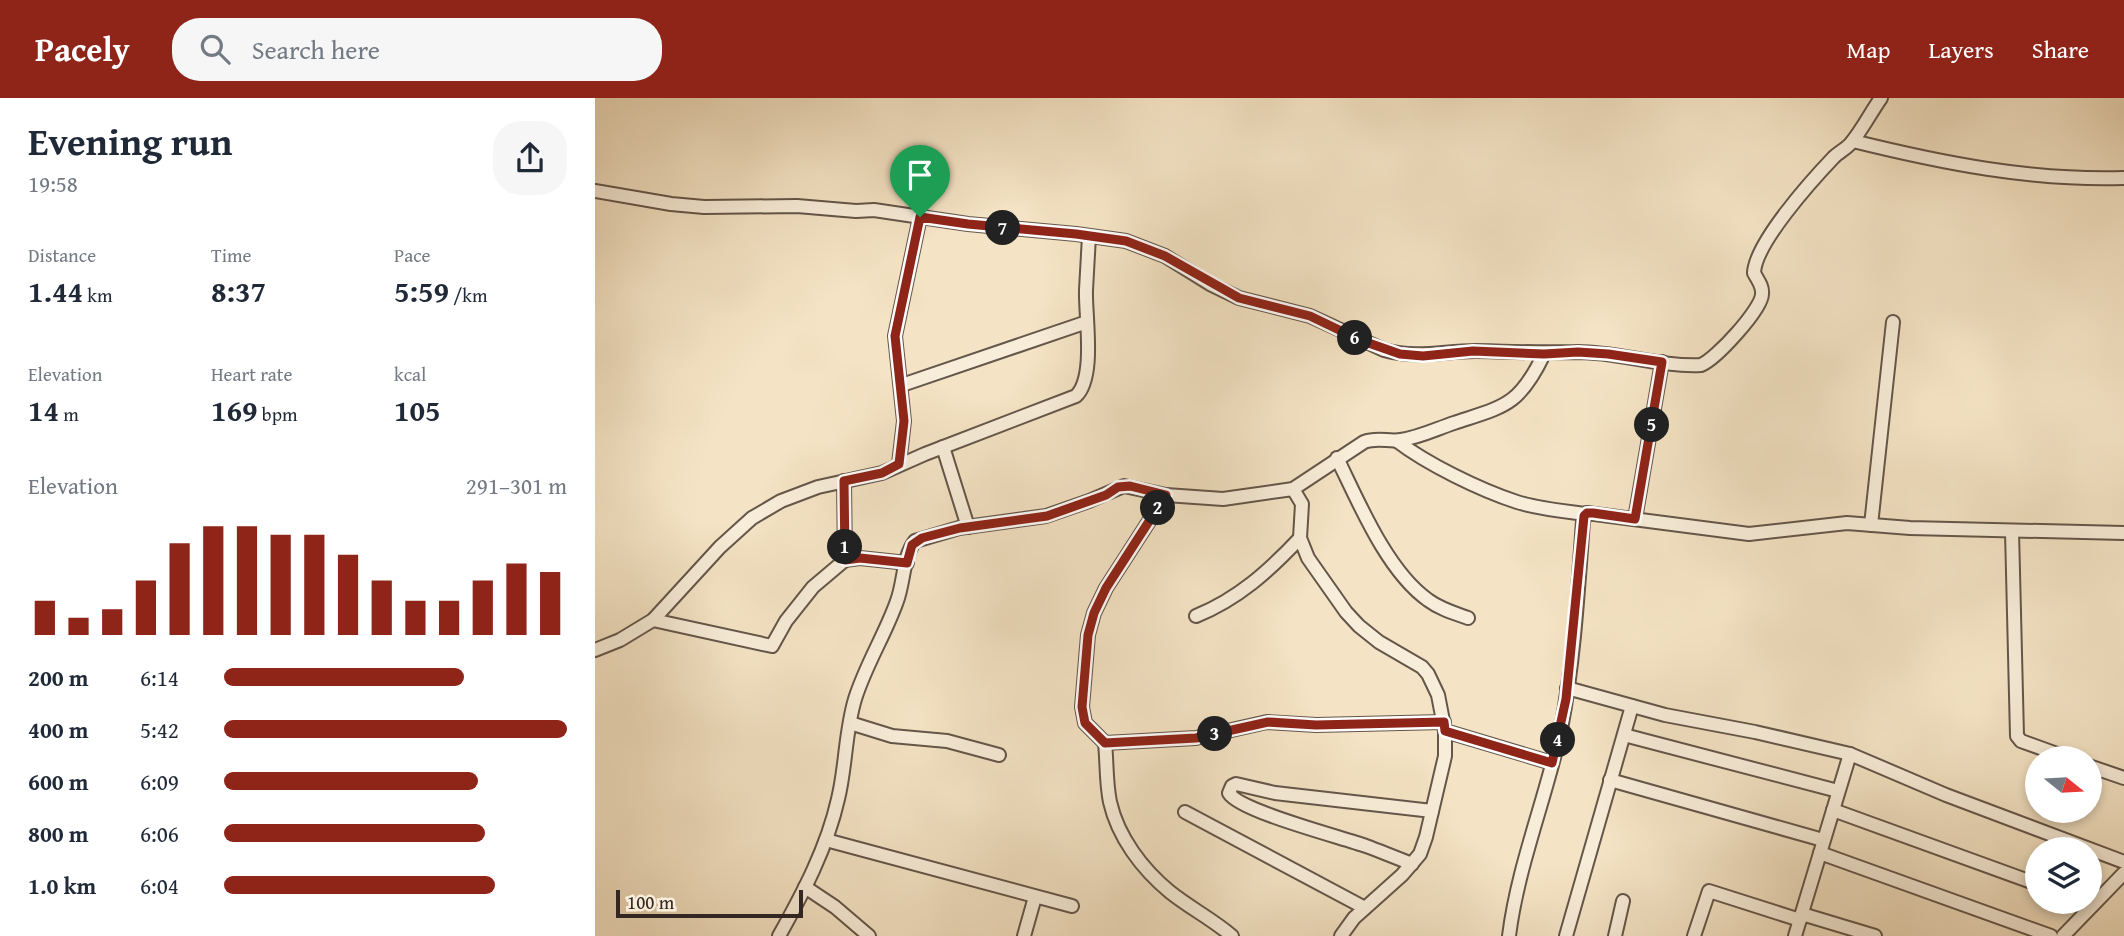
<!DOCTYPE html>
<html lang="en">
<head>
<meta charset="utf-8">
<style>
	body { margin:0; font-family:"Gentium Book Plus",serif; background:#f6f6f7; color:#1f2937; height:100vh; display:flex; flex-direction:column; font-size:26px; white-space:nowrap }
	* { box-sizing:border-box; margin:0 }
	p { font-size:23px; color:#747a83 }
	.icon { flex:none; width:38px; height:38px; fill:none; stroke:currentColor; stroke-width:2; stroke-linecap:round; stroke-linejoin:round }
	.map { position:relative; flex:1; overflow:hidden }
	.side { display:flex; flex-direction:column; background:#fff; width:595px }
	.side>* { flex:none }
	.needle { width:46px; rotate:108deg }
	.buttons { position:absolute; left:1430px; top:648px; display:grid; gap:14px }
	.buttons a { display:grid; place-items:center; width:77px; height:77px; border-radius:50%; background:#fff; box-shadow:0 4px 10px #0003; font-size:35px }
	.scale { position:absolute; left:21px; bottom:18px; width:187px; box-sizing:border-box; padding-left:7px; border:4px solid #342722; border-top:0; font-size:19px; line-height:24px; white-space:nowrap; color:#342722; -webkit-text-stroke:5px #f8edd9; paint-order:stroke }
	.pin { position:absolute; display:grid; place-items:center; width:60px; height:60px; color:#fff; margin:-72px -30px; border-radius:50% 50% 50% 0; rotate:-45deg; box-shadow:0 0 7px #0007 }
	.pin .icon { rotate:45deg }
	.km { position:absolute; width:35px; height:35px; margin:-18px; border-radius:50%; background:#222; color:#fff; font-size:19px; line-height:35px; text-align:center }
	.round { display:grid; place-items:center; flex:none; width:74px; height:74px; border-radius:28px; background:#f6f6f7 }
	.summary { display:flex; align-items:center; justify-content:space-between; height:119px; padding:0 28px }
	h1 { font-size:38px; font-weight:800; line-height:52px }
	.metrics { display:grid; grid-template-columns:repeat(3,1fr); gap:10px; height:119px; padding:7px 28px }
	.metrics div { display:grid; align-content:center }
	.metrics b { font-size:30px; font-weight:800 }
	.metrics small { font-size:19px; font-weight:400 }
	.metrics p { font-size:19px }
	.chart { height:196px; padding:14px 28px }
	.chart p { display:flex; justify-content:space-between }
	.chart svg { width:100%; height:126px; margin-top:7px; stroke:#8f2418; stroke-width:6 }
	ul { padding:0 28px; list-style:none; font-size:23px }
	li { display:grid; grid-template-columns:112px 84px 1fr; align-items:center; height:52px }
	li i { height:18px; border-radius:9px; background:#8f2418 }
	header { display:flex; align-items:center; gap:42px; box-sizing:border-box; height:98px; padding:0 35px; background:#8f2418; color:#fff }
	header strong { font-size:33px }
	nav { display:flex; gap:38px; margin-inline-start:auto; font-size:24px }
	.search { width:490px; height:63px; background:#f6f6f7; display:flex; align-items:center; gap:18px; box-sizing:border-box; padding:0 24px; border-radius:28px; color:#747a83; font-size:26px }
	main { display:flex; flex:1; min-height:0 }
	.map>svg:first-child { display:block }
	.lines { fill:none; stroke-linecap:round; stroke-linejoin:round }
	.minor-casing { stroke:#64564a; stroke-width:16 }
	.minor { stroke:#f8edd9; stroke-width:12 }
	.route-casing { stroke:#fff; stroke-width:14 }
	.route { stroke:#8f2418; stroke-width:9 }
</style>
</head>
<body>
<header>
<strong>Pacely</strong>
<div class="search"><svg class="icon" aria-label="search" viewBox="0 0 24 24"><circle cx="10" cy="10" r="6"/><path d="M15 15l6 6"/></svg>Search here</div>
<nav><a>Map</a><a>Layers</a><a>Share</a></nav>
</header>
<main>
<section class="side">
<div class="summary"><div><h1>Evening run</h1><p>19:58</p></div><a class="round"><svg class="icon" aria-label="share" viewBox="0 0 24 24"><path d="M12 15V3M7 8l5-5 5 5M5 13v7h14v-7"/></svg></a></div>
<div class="metrics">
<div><p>Distance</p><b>1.44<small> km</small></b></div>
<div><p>Time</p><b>8:37</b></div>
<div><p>Pace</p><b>5:59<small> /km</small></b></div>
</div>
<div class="metrics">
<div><p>Elevation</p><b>14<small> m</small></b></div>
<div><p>Heart rate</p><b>169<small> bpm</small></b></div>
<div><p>kcal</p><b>105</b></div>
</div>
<div class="chart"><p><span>Elevation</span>291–301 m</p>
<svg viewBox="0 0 160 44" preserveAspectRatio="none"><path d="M5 44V32M15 44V38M25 44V35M35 44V25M45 44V12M55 44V6M65 44V6M75 44V9M85 44V9M95 44V16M105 44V25M115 44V32M125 44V32M135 44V25M145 44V19M155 44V22"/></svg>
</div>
<ul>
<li><b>200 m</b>6:14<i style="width:70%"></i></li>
<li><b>400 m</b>5:42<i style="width:100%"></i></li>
<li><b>600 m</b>6:09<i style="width:74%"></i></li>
<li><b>800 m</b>6:06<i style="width:76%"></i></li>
<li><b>1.0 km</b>6:04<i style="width:79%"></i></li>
</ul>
</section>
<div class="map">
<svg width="1529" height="838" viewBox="0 0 1529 838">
	<rect width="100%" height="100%" fill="#f4e3c4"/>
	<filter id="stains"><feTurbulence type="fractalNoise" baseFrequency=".00286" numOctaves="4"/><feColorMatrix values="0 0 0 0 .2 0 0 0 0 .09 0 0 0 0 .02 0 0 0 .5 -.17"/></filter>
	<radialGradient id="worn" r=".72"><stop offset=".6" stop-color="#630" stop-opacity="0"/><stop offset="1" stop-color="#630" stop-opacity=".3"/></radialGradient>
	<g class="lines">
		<defs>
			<g id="minor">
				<path d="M1258,43C1347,65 1437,83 1529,80"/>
				<path d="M0,93L76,106L109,109L202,108L261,113L279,112L373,126L481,136L531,143L570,158L615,186L644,200L715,218L789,252C823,261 848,253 880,253C915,254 949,255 983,254C1024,254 1065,269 1106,267C1121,261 1167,211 1167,196C1168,188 1162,181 1159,175C1160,145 1218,81 1239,59C1244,54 1251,51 1256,45C1267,32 1276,14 1286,0"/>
				<path d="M307,287L492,224"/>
				<path d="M802,343C832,366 885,392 922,404C944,411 968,413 991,416"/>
				<path d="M348,349L373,429"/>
				<path d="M742,360C764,405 792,473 833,502C845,511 859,515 873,520"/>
				<path d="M304,366L309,323L300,238L325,119"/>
				<path d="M249,383L250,462L265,460L312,465"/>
				<path d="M698,391L707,406L705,440L713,460L751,514L764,528L784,544L827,569L833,576L843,597L850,633V658L831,739L825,756L807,777L759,820L746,838"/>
				<path d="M571,397L511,490L499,515L493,537L487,609L490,625L510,645C512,664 511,685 515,704C523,739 547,771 575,794C595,810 617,821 637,838"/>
				<path d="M1040,421L1067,264"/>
				<path d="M1276,427L1298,224"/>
				<path d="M1417,433L1422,638L1426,643L1473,660"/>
				<path d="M601,518C643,501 674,473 705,440"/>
				<path d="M58,522L177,548L191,523L218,489L250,462"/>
				<path d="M0,552L25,542L58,522L125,449L157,420L186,403L223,389L287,375L330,356L481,298C501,279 490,218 491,192C492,174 493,156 494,138"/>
				<path d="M972,590L1070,617L1160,634L1255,656L1351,697L1529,764"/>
				<path d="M255,625L297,638L352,643L404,657"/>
				<path d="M850,633L957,665"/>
				<path d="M1029,637L1243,693"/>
				<path d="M510,645L601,640L672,624L721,627L849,624"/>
				<path d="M1494,668L1529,680"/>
				<path d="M1015,682L1228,742"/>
				<path d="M1238,712L1442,786"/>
				<path d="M590,714L770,810"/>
				<path d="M231,742L477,808"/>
				<path d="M1225,755L1456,838"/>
				<path d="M817,766C802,760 787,754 771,748C746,739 644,713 634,695L637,688L641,686L680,695L837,713"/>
				<path d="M210,789L240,809L274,838"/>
				<path d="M1207,816L1280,838"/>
				<path d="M184,838C208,795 232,750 243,701C251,669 250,634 260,601C271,566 290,537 302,503C309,485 308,458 320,443L364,430L451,418L494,403L529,388L571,397L628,401L698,391L769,344C782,339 794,344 806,342C825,339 841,331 859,325C910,308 924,308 949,256"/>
				<path d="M429,838L440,799"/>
				<path d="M914,838C923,767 951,700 966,631C979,563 983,492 988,423L992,415L1154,436L1252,425L1315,430L1529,435"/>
				<path d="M971,838L1037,608"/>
				<path d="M1020,838L1028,803"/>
				<path d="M1099,838L1114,793L1205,822"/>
				<path d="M1200,838L1255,656"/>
				<path d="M1468,838L1529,775"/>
			</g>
		</defs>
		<use href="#minor" class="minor-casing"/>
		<use href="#minor" class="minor"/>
	</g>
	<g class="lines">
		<defs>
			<path id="route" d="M325,119L373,126L481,136L531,143L570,158L644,200L715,218L765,242L805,256L828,258L878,253L949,256L983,254L1013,256L1067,264L1040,421L998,415H992L989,418L971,601L957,665L850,633L849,624L721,627L673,624L601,640L510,645L490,625L487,609L493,537L499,515L511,490L571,397L535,388L523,389L511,397L452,418L365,430L327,440L317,447L312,465L265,460L250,462L249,383L287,375L304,366L309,323L300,238Z"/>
		</defs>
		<use href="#route" class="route-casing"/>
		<use href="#route" class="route"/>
	</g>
	<rect width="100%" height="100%" filter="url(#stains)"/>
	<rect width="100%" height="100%" fill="url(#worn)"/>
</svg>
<div class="buttons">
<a><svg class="needle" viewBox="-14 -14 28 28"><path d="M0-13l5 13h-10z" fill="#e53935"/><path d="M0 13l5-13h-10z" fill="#747a83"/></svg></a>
<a><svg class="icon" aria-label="layers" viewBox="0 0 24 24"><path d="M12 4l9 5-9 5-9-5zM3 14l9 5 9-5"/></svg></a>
</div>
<div class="scale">100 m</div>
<div class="pin" style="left:325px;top:119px;background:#1e9e55"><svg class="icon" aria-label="arrive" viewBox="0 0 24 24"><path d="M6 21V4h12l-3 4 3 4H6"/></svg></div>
<b class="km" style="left:250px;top:449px">1</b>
<b class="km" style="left:563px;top:410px">2</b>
<b class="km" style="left:620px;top:636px">3</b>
<b class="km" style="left:963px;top:642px">4</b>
<b class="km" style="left:1057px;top:327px">5</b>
<b class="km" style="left:760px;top:240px">6</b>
<b class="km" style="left:408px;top:130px">7</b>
</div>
</main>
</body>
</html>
